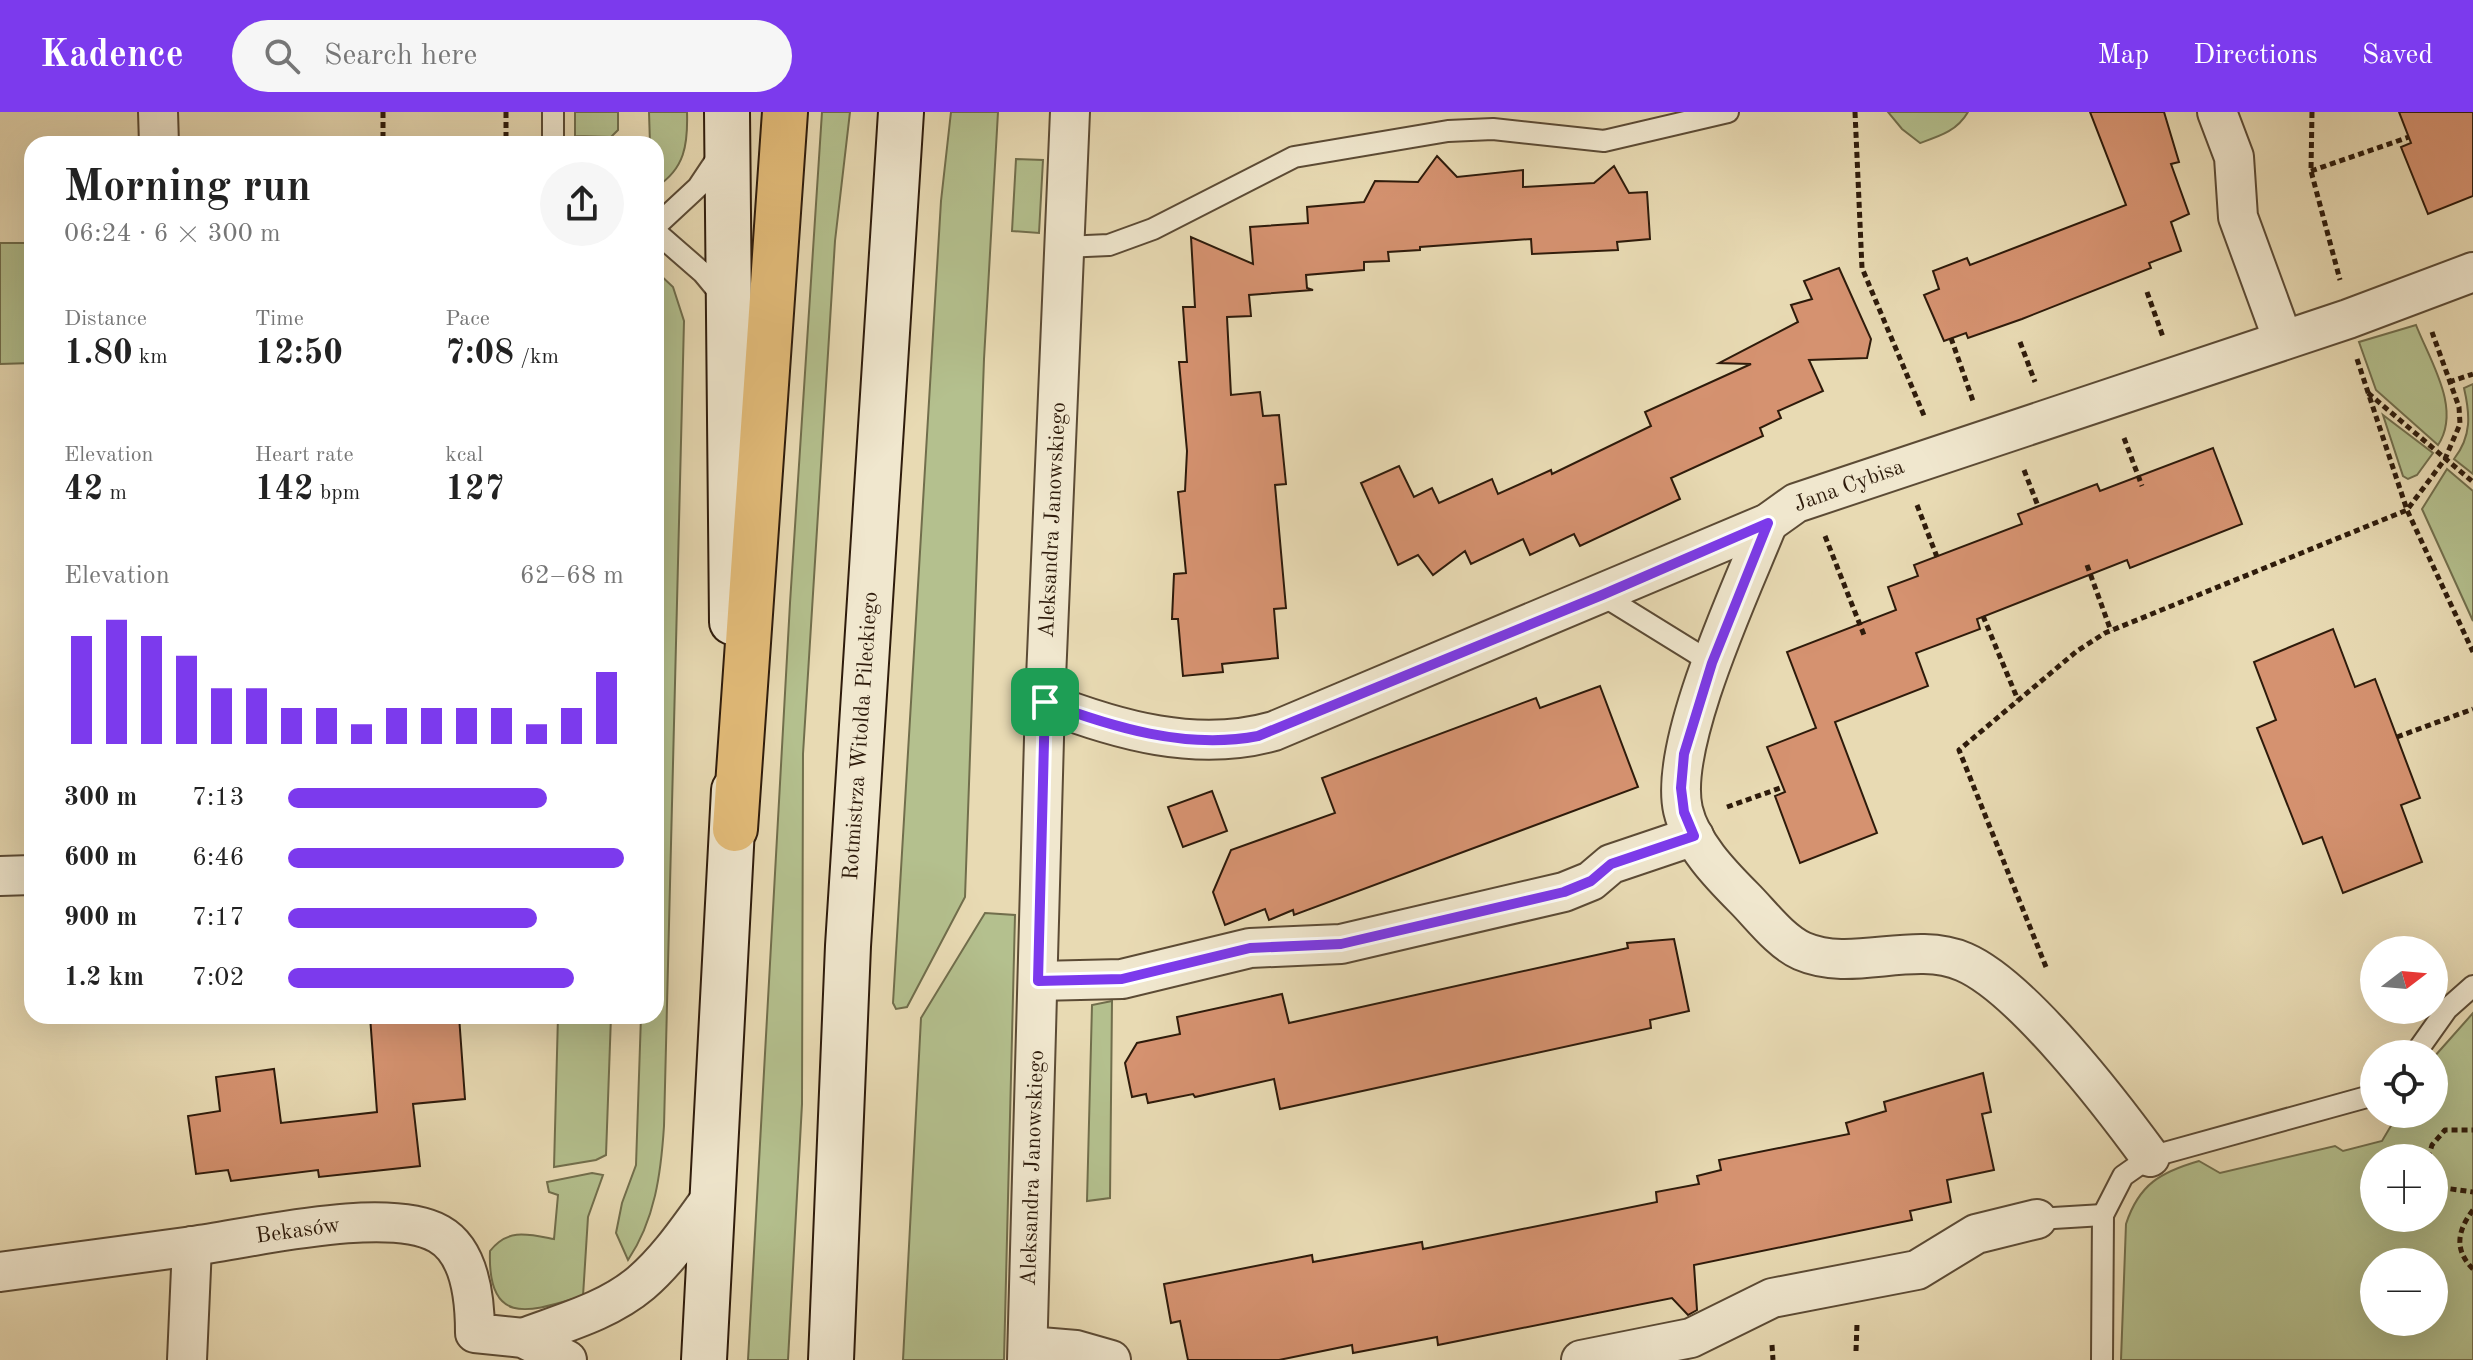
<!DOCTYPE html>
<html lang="en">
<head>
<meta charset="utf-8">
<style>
	body { margin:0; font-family:"Old Standard TT",serif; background:#f6f6f6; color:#222; height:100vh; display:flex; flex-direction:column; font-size:30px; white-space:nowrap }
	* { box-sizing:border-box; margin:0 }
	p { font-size:26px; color:#767676 }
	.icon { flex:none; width:44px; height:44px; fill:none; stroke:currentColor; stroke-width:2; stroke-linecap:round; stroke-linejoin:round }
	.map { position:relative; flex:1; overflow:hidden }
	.sheet { position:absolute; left:24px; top:24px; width:640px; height:888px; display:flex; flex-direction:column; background:#fff; border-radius:24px; box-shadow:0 8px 32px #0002 }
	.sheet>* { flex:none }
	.needle { width:52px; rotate:74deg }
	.fabs { position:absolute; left:2360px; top:824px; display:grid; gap:16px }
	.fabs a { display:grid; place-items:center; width:88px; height:88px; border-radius:50%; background:#fff; box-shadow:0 8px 32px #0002; font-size:40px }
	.pin { position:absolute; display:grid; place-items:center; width:68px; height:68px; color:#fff; margin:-34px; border-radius:16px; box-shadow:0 4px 12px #0006 }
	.round { display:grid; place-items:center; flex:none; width:84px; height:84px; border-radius:42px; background:#f6f6f6 }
	.summary { display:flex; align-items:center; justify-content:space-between; height:136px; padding:0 40px }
	h1 { font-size:44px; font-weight:600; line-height:60px }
	.stats { display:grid; grid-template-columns:repeat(3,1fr); gap:12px; height:136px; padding:8px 40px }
	.stats div { display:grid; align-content:center }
	.stats b { font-size:34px; font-weight:600 }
	.stats small { font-size:22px; font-weight:400 }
	.stats p { font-size:22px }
	.chart { height:224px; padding:16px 40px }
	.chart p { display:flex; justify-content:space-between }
	.chart svg { width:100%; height:144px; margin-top:8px; stroke:#7c3aed; stroke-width:6 }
	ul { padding:0 40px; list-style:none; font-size:26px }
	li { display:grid; grid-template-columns:128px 96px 1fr; align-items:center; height:60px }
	li i { height:20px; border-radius:10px; background:#7c3aed }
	header { display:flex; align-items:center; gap:48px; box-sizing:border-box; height:112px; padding:0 40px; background:#7c3aed; color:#fff }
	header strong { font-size:38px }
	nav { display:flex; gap:44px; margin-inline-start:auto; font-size:28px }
	.search { width:560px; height:72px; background:#f6f6f6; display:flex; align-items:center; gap:20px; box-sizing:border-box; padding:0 28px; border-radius:44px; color:#767676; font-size:30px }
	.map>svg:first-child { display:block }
	.green { fill:#b4c08e; stroke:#716e4c; stroke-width:2; fill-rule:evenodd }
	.building { fill:#d59270; stroke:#2e1b0b; stroke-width:2 }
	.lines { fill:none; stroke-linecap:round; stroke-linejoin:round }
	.lane-casing { stroke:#5c4b35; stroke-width:24 }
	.street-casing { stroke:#5c4b35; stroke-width:42 }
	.secondary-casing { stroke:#2e1b0b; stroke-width:48 }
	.primary-casing { stroke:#2e1b0b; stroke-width:48 }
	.path { stroke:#2e1b0b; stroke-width:5; stroke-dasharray:6 4; stroke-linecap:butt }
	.lane { stroke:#f0e7ce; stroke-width:20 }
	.street { stroke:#f0e7ce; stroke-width:38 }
	.secondary { stroke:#f0e7ce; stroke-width:44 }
	.primary { stroke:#e4bd7a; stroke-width:44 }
	.route-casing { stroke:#fff; stroke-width:16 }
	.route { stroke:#7c3aed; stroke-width:10 }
	.labels { text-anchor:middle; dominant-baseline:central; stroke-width:7; stroke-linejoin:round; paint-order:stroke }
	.street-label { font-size:22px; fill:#2e1b0b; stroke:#f0e7ce }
</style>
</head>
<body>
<header>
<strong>Kadence</strong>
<div class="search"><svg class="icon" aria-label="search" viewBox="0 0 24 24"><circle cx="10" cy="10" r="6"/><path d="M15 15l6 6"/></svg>Search here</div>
<nav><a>Map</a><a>Directions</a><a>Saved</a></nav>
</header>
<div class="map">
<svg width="2473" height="1248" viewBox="0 0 2473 1248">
	<rect width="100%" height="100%" fill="#e8dab3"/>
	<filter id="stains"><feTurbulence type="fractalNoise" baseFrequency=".0025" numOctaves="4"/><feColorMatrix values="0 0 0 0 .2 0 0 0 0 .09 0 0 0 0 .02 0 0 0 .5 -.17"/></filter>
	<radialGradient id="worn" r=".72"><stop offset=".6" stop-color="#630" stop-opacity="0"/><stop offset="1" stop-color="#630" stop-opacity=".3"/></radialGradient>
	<g class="green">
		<path d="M575,0H618V18L611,25L575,24Z"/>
		<path d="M649,0H687C688,32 685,57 656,75V32H650Z"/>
		<path d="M822,0H850L835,129L803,642L802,992L788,1248H748L790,491Z"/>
		<path d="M951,0H998L984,247L965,785L907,895L896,897L893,891L941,89Z"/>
		<path d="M1888,0H1968C1957,19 1940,24 1920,31L1902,17Z"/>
		<path d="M1016,47L1043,48L1039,121L1012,119Z"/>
		<path d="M0,131H32V251L0,252Z"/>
		<path d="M656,159L673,175L684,209L664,1014C661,1061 655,1108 628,1148L616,1121L622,1091L636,1053L641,904H656Z"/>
		<path d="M2416,213C2430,249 2462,297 2438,333L2376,278L2359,230Z"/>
		<path d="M2473,272V362L2454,347C2472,324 2470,302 2464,276Z"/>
		<path d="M2383,303L2433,341L2417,363L2408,367L2403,364Z"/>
		<path d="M2447,357L2473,379V509L2422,397Z"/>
		<path d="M985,801L1015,803L1004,1248H903L921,906Z"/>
		<path d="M1112,889L1110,1086L1087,1089L1092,893Z"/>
		<path d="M2473,901V1248H2121L2126,1112C2139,1072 2161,1060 2199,1049L2220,1061L2335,1034L2343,1039L2382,1029L2398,1002H2434V945ZM2374,1046H2434V1106H2374ZM2374,1150H2434V1210H2374Z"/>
		<path d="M558,904H611L606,1043L596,1048L554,1055Z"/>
		<path d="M592,1061L603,1063L588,1105L583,1184C532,1199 487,1217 490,1139C508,1116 528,1122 554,1127L558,1083L549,1080L547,1070Z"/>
	</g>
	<g class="building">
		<path d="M2090,0H2164L2179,50L2171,52L2189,102L2171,110L2181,139L2149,151L2151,156L2022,207L1968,226L1966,221L1944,229L1924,183L1939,177L1933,159L1967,146L1970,153L2126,93Z"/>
		<path d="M2399,0H2473V84L2428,102L2401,35L2411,31Z"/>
		<path d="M1437,44L1457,65L1523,58V75L1594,71L1614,54L1629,81L1647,80L1650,127L1617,130L1618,138L1532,142L1531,127L1420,135V138L1388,140L1389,149L1364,150V158L1306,163L1307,176L1313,178L1249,183L1251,204L1227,205L1231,283L1260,280L1263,304L1279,303L1286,372L1275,373L1286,496L1274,497L1278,546L1222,552L1223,560L1183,564L1178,507H1172L1174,462L1186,461L1178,380L1185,379L1187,339L1179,250H1187L1183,195H1195L1191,125L1253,152L1250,115L1308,111L1307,95L1364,90L1375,69L1418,70Z"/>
		<path d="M1839,156L1871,227L1867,246L1809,248L1823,279L1778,299L1781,306L1760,316L1763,324L1671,366L1680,387L1580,434L1574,422L1530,443L1523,427L1471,452L1465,439L1433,463L1418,443L1398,453L1361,371L1399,354L1414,385L1432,376L1439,391L1492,367L1498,382L1551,358L1552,362L1651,314L1645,300L1751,252L1719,251L1798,210L1791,193L1812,187L1804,169Z"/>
		<path d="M2213,336L2242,412L2130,456L2127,448L1977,507L1980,517L1916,541L1928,574L1835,610L1877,721L1800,751L1775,684L1785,680L1767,635L1816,616L1787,540L1896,498L1888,475L1918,464L1914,453L2022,412L2018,402L2097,372L2100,379Z"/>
		<path d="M2333,517L2355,575L2375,567L2420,686L2401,693L2422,750L2343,781L2322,725L2303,732L2257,616L2276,608L2254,550Z"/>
		<path d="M1600,574L1638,675L1294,803L1293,798L1269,808L1265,797L1225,813L1213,780L1231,738L1335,701L1322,666L1536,586L1540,596Z"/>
		<path d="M1212,679L1227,719L1183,735L1168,695Z"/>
		<path d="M1674,827L1689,899L1650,908L1651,916L1280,997L1274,967L1195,985L1193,982L1148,991L1146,982L1132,985L1125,951L1137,931L1180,922L1177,905L1282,882L1289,911L1628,836L1627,831Z"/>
		<path d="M370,904H459L465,987L413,992L420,1054L319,1065L318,1058L231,1069L228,1058L196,1062L188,1004L220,999L216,965L274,957L281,1011L377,1000Z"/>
		<path d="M1983,961L1991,1000L1982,1002L1994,1058L1947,1068L1951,1090L1910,1099L1912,1108L1694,1153L1697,1198L1688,1203L1672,1186L1438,1233L1437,1225L1353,1241L1352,1233L1279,1248H1188L1180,1209L1171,1211L1164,1172L1312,1143L1313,1150L1422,1130L1423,1137L1657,1090L1656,1080L1699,1072L1697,1064L1721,1058L1719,1048L1849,1022L1846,1011L1886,999L1884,990Z"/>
	</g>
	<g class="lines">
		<defs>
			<g id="lane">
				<path d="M553,0V32"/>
				<path d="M656,114L698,75L720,42"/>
				<path d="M656,120L703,161L722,184"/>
				<path d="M1064,135L1109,133L1153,117L1294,45L1448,19L1493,17L1604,29L1728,0"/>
				<path d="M1602,483L1712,551"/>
				<path d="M2415,942L2447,897L2473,874"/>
				<path d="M2037,1107L2103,1103"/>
				<path d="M2102,1248L2103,1103L2123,1064L2150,1045L2374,983"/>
			</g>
			<g id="street">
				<path d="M158,0L159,32"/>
				<path d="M2217,0L2234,45L2238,105L2283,228"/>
				<path d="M1768,411C1742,476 1668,632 1683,698C1691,732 1720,762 1744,786C1761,803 1780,829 1802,839C1852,861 1913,828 1964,850C2022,875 2112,993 2150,1045"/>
				<path d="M1045,590C1117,618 1197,641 1274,619L1768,411L1796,391L2348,207L2473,160"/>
				<path d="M0,764L32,763"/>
				<path d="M1038,869L1122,867L1250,836L1341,832L1564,780L1591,769L1611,752L1694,724"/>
				<path d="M0,1160C64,1151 129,1143 193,1134C252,1126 388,1093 439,1122C471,1140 475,1189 475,1221L523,1226L567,1248"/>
				<path d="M523,1226C563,1211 608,1199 641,1171C669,1147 690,1115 712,1085"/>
				<path d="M1028,1234L1076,1238L1111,1248"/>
				<path d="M187,1248L192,1134"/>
				<path d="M1027,1248L1045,590L1070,0"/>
				<path d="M1581,1248L1691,1226L1772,1186L1917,1158L1976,1122L2037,1107"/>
			</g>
			<g id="secondary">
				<path d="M727,0L732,510"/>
				<path d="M704,1248L734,678"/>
				<path d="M831,1248L848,834L901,0"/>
			</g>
			<path id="primary" d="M735,717L785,0"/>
		</defs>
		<use href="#lane" class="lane-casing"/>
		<use href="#street" class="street-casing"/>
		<use href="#secondary" class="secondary-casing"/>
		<use href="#primary" class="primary-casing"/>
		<g class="path">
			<path d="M383,0V32"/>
			<path d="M506,0V32"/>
			<path d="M1855,0L1862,156L1925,306"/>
			<path d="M2312,0L2311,59L2340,168"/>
			<path d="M2311,59L2409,25"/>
			<path d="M2147,180L2163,225"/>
			<path d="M1951,226L1973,289"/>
			<path d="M2020,230L2035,270"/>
			<path d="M2357,247L2407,398L2473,540"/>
			<path d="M2449,270L2473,262"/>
			<path d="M2368,281L2473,370"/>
			<path d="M2124,326L2142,374"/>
			<path d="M2024,358L2038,394"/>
			<path d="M1917,393L1937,445"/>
			<path d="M1825,424L1864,523"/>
			<path d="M2087,453L2111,519"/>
			<path d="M1983,504L2018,588"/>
			<path d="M2397,625L2473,597"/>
			<path d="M1727,695L1783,675"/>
			<path d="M2046,855L1959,638L2077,539L2105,521L2407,398L2445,347L2460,312L2459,295L2432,220"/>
			<path d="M2428,1046L2432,1033L2445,1018H2473"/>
			<path d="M2434,1067L2444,1076L2473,1080"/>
			<path d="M2473,1098C2457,1119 2454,1138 2473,1157"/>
			<path d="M1772,1233L1773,1248"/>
			<path d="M1856,1239L1857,1212"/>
		</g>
		<use href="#lane" class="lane"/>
		<use href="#street" class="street"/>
		<use href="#secondary" class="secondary"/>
		<use href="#primary" class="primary"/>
	</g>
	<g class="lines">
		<defs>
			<path id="route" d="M1768,411L1712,551L1684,642L1681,676L1684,700L1694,724L1611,752L1591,769L1564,780L1341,832L1250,836L1122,867L1038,869L1045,590C1112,615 1186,638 1258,624L1602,483Z"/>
		</defs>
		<use href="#route" class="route-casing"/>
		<use href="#route" class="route"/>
	</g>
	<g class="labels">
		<g class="street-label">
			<text transform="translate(1849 374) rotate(-20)">Jana Cybisa</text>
			<text transform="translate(1053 408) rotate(-87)">Aleksandra Janowskiego</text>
			<text transform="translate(861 624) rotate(-86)">Rotmistrza Witolda Pileckiego</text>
			<text transform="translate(1033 1056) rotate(-88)">Aleksandra Janowskiego</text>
			<text transform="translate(298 1119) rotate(-8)">Bekasów</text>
		</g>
	</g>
	<rect width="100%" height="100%" filter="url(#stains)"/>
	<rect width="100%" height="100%" fill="url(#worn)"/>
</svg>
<div class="fabs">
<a><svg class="needle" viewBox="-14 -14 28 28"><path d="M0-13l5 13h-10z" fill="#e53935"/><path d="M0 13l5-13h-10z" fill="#767676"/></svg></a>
<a><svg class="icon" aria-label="locate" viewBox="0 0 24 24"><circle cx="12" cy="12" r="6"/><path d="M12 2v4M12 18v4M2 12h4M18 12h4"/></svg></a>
<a>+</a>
<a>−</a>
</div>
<div class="pin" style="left:1045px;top:590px;background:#1e9e55"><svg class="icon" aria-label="arrive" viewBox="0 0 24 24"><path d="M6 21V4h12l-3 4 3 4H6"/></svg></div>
<section class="sheet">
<div class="summary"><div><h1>Morning run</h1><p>06:24 · 6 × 300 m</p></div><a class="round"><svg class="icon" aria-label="share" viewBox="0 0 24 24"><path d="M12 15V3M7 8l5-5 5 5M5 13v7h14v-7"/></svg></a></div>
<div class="stats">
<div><p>Distance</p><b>1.80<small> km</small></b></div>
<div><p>Time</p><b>12:50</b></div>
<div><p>Pace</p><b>7:08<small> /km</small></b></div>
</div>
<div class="stats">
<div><p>Elevation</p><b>42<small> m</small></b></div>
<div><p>Heart rate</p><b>142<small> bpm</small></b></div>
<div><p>kcal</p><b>127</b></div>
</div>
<div class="chart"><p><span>Elevation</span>62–68 m</p>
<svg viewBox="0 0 160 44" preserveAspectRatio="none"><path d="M5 44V11M15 44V6M25 44V11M35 44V17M45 44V27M55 44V27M65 44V33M75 44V33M85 44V38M95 44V33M105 44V33M115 44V33M125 44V33M135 44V38M145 44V33M155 44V22"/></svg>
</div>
<ul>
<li><b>300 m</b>7:13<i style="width:77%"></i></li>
<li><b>600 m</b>6:46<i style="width:100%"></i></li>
<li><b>900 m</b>7:17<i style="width:74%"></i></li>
<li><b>1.2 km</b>7:02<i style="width:85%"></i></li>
</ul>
</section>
</div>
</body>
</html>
